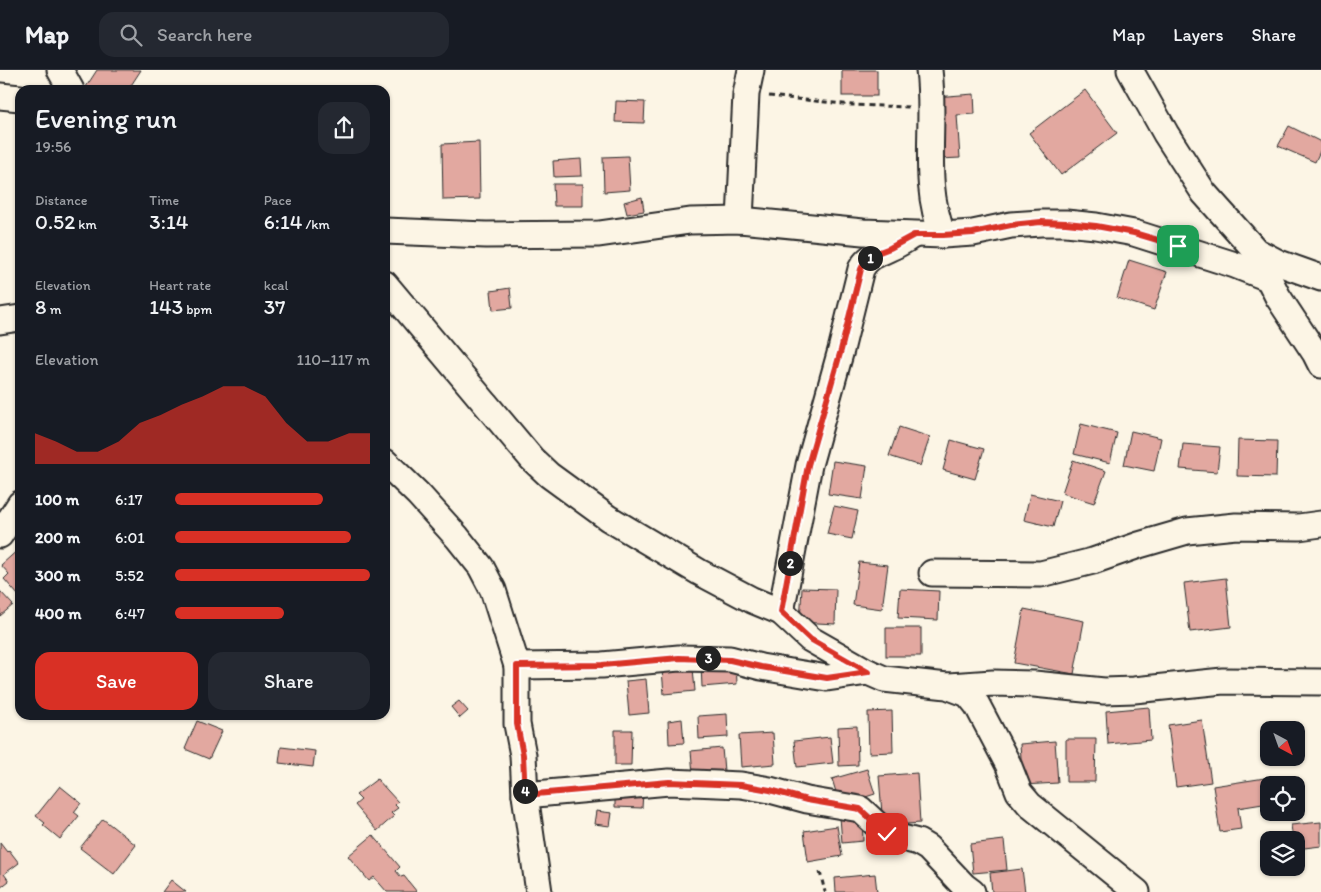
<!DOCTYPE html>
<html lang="en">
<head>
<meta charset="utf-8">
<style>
	body { margin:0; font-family:Itim,sans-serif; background:#242831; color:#f1f3f6; height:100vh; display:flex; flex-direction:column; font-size:19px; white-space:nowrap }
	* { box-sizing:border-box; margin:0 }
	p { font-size:16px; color:#9ea1a6 }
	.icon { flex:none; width:28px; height:28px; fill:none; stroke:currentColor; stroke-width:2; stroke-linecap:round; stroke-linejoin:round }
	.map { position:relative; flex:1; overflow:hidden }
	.sheet { position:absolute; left:15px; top:15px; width:375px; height:635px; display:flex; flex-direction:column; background:#171b24; border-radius:15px; box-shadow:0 1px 4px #0004 }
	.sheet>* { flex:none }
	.needle { width:32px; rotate:139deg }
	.tools { position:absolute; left:1260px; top:651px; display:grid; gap:10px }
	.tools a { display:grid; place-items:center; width:45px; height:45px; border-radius:10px; background:#171b24; box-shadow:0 1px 4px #0004; font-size:25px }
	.pin { position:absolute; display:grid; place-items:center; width:42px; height:42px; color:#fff; margin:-21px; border-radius:10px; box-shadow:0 2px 8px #0006 }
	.km { position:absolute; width:25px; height:25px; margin:-12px; border-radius:50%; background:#222; color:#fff; font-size:14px; line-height:25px; text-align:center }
	.round { display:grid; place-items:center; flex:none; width:52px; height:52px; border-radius:15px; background:#242831 }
	.summary { display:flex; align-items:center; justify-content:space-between; height:85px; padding:0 20px }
	h1 { font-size:28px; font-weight:600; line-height:38px }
	.stats { display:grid; grid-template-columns:repeat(3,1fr); gap:8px; height:85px; padding:5px 20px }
	.stats div { display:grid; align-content:center }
	.stats b { font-size:21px; font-weight:600 }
	.stats small { font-size:14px; font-weight:400 }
	.stats p { font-size:14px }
	.chart { height:140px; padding:10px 20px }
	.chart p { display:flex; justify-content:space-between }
	.chart svg { width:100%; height:90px; margin-top:5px; fill:#d93025; opacity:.7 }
	.action { display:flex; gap:10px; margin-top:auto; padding:10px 20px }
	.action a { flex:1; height:58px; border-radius:15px; background:#d93025; color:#fff; font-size:20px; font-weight:600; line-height:58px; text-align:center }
	.action a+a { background:#242831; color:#f1f3f6 }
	ul { padding:0 20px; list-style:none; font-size:16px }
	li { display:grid; grid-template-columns:80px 60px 1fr; align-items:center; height:38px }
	li i { height:12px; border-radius:6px; background:#d93025 }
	header { display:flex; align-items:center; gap:30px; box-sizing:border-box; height:70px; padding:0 25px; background:#171b24; border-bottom:1px solid #363941 }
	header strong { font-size:24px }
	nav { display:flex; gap:28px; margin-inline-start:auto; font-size:18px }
	.search { width:350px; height:45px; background:#242831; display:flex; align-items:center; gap:12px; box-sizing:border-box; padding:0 18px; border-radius:15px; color:#9ea1a6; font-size:19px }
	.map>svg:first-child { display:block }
	.building { fill:#e2a8a0; stroke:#2b2b2b }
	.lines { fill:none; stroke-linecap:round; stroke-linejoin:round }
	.minor-casing { stroke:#2b2b2b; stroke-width:29 }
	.path { stroke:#2b2b2b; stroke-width:3; stroke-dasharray:5 4; stroke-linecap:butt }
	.minor { stroke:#fcf5e5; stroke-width:25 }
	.route-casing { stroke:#fff; stroke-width:10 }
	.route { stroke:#d93025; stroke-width:6 }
</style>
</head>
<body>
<header>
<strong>Map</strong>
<div class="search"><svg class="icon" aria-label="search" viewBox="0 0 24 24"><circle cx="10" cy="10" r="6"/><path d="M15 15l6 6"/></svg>Search here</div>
<nav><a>Map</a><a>Layers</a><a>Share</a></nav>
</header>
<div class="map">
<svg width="1321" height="822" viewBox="0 0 1321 822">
	<rect width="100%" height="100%" fill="#fcf5e5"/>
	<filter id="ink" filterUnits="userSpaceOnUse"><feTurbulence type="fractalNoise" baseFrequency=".02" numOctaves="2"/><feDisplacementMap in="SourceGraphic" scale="10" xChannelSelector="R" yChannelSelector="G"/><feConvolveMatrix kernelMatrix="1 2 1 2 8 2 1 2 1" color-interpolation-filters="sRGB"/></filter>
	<g filter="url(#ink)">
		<g class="building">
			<path d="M97,0H141L128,20H90L86,17Z"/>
			<rect x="842" y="0" width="35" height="26"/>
			<path d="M1085,20L1117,63L1061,105L1029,63Z"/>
			<path d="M974,24L975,44L957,45L960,88L940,89L935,27Z"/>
			<path d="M616,31L645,32L644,53L615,52Z"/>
			<path d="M1289,56L1321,72V79L1315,92L1278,76Z"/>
			<path d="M479,72L480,129L443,130L442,74Z"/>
			<path d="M628,86L630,120L604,122L603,87Z"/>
			<path d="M581,89L582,106L554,107L553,91Z"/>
			<path d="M553,114H583V136H554Z"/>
			<path d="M642,127L644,141L627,144L624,132Z"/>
			<path d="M1129,190L1167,202L1154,240L1117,228Z"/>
			<path d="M510,218L512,238L493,240L491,221Z"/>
			<path d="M1081,354L1117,363L1110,393L1074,384Z"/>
			<path d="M899,357L930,367L920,396L889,386Z"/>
			<path d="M1131,361L1161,368L1154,401L1124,395Z"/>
			<path d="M951,370L984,379L975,409L943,400Z"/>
			<path d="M1238,370L1277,371L1276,407L1237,406Z"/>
			<path d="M1183,374L1220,377L1217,402L1180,399Z"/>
			<path d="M1073,390L1106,401L1094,433L1062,423Z"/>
			<path d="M833,391L867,396L862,429L828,424Z"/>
			<path d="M1030,424L1060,431L1053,457L1024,450Z"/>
			<path d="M834,436L858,441L852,469L827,464Z"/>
			<path d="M20,478V525L19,526L4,509L9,504L1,495Z"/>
			<path d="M859,492L888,495L882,539L853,535Z"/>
			<path d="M1226,508L1231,557L1190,562L1184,513Z"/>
			<path d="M802,518L836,519L835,554L800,552Z"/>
			<path d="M900,519L939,521L938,550L898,548Z"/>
			<path d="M0,521L13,535L0,546Z"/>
			<path d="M1024,539L1084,551L1074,604L1014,593Z"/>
			<rect x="886" y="558" width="35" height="28"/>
			<path d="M736,592L737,614L702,617L701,595Z"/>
			<path d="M693,598L695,621L664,624L662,600Z"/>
			<path d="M646,609L649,643L629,645L626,611Z"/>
			<path d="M459,631L468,641L460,648L451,637Z"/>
			<path d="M1149,637L1151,670L1108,674L1106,641Z"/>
			<path d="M892,641L893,682L869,683L868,642Z"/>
			<path d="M727,644L728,667L699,669L698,646Z"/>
			<path d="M682,649L684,673L669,674L668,651Z"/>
			<path d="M1202,650L1211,712L1176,717L1168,655Z"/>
			<path d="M197,651L222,661L209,689L185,679Z"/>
			<path d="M857,656L858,695L839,696L838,657Z"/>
			<path d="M615,660H632L631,695H615Z"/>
			<path d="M773,663L775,694L741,697L739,665Z"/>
			<path d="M830,667L833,693L797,697L794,671Z"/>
			<path d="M1066,669H1096L1095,712H1066Z"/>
			<path d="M1055,671L1058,713L1023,715L1020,674Z"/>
			<path d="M281,677L315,681L313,697L279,693Z"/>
			<path d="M722,678L724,701L693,704L691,681Z"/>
			<path d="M867,699L875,724L840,735L832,709Z"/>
			<path d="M917,703L920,753L883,756L879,706Z"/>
			<path d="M1265,708L1269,733L1238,738L1241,759L1220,762L1213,716Z"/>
			<path d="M377,709L398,732L395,735L398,738L391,743L394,746L377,761L355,735L361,730L356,725Z"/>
			<path d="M60,716L81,733L74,742L79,746L60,769L43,755L45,753L36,746Z"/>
			<path d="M615,722L643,723L642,738L615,737Z"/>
			<path d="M596,741L612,743L610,756L594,754Z"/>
			<path d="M862,746L863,771L842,773L840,747Z"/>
			<path d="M103,749L136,775L114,804L80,778Z"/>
			<path d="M1321,752V776L1296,779V770H1293L1291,755Z"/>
			<path d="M837,756L842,786L808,792L804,761Z"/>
			<path d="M373,765L400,797L396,801L401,807L404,806L417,822H387L374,807L369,811L348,786Z"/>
			<path d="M1004,770L1007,800L973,803L970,774Z"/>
			<path d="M0,773L7,782L9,780L19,793L4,804L9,811L0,818Z"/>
			<path d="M1022,799L1025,822H992L990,803Z"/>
			<path d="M875,804L877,822H836L835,808Z"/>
			<path d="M171,810L186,822H162Z"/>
		</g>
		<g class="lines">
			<defs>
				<g id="minor">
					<path d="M60,0L71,20"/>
					<path d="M929,0C936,55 921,113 943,165"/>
					<path d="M1130,0L1166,64L1204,123L1256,181L1279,193L1321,208"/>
					<path d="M0,26L20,28"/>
					<path d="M740,150L746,24L751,0"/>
					<path d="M385,161L486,165L599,164L690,151L740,150L863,162L943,165L973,163L1011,155L1041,153H1066L1096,156L1134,163L1235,195L1268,208"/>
					<path d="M1261,193L1278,227L1315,283L1321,295"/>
					<path d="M385,214L532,389L549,405L608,448L699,502L752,530L781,542L810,569L868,602L884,609L947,616L968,624L977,635L1008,694L1019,722L1030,735L1137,822"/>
					<path d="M0,251L20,248"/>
					<path d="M385,392L418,424L457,467L481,497L493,520L517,596V654L523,685L525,725L539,822"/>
					<path d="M0,465L20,434"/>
					<path d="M932,503L1041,504L1093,491L1139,475L1187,461L1236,456L1299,457L1321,454"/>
					<path d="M781,542L809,395L841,280L861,199C868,186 878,184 890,178C898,175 905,170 912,166"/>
					<path d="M517,596L602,595L679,588L730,589L761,597L827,608L868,602"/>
					<path d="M949,616L993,613L1034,614L1104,621L1134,620L1223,611L1321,612"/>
					<path d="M525,725L669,712L741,715L770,720L807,730L860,739L887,764L918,772L928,778L964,816L972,822"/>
				</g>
			</defs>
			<use href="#minor" class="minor-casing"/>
			<g class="path">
				<path d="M769,26L852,35L909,37"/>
				<path d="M820,802L825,822"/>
			</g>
			<use href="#minor" class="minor"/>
		</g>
	</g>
	<g class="lines" filter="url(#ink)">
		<defs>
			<path id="route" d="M887,764L860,739L807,730L770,720L741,715L669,712L525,725L523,685L517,654V596L602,595L679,588L730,590L761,597L827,608L868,602L810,569L781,542L808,395L841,280L861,199L865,191L877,183L890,178L914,165H943L973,163L1011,155L1041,152L1066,153L1096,156L1134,163L1178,176"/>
		</defs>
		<use href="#route" class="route-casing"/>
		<use href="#route" class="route"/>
	</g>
</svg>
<div class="tools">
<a><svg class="needle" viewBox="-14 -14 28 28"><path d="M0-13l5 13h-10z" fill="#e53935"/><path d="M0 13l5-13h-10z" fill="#9ea1a6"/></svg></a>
<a><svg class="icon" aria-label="locate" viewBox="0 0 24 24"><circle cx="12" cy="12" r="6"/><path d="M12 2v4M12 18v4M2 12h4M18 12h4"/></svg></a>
<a><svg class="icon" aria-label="layers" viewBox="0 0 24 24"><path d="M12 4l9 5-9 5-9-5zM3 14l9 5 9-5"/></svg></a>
</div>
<div class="pin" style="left:1178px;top:176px;background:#1e9e55"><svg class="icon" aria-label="arrive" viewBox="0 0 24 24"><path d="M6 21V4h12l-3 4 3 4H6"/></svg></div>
<div class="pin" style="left:887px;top:764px;background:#d93025"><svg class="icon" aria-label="check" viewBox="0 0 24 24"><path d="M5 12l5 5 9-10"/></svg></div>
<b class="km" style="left:870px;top:188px">1</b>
<b class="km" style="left:790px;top:493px">2</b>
<b class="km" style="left:708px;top:588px">3</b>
<b class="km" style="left:525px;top:721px">4</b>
<section class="sheet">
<div class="summary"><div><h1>Evening run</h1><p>19:56</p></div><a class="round"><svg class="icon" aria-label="share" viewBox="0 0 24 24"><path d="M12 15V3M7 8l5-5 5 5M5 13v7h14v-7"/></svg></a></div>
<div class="stats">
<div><p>Distance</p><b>0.52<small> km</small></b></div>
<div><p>Time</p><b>3:14</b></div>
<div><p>Pace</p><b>6:14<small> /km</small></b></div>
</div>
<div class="stats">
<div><p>Elevation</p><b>8<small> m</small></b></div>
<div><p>Heart rate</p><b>143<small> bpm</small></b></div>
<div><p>kcal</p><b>37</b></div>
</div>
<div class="chart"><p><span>Elevation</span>110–117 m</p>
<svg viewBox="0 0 160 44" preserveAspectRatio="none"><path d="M0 44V29L10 33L20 38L30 38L40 33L50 24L60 20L70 15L80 11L90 6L100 6L110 11L120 24L130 33L140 33L150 29L160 29V44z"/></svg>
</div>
<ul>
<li><b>100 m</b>6:17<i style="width:76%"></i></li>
<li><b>200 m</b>6:01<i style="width:90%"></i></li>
<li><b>300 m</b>5:52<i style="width:100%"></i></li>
<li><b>400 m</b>6:47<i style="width:56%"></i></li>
</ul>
<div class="action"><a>Save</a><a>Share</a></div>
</section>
</div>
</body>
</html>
